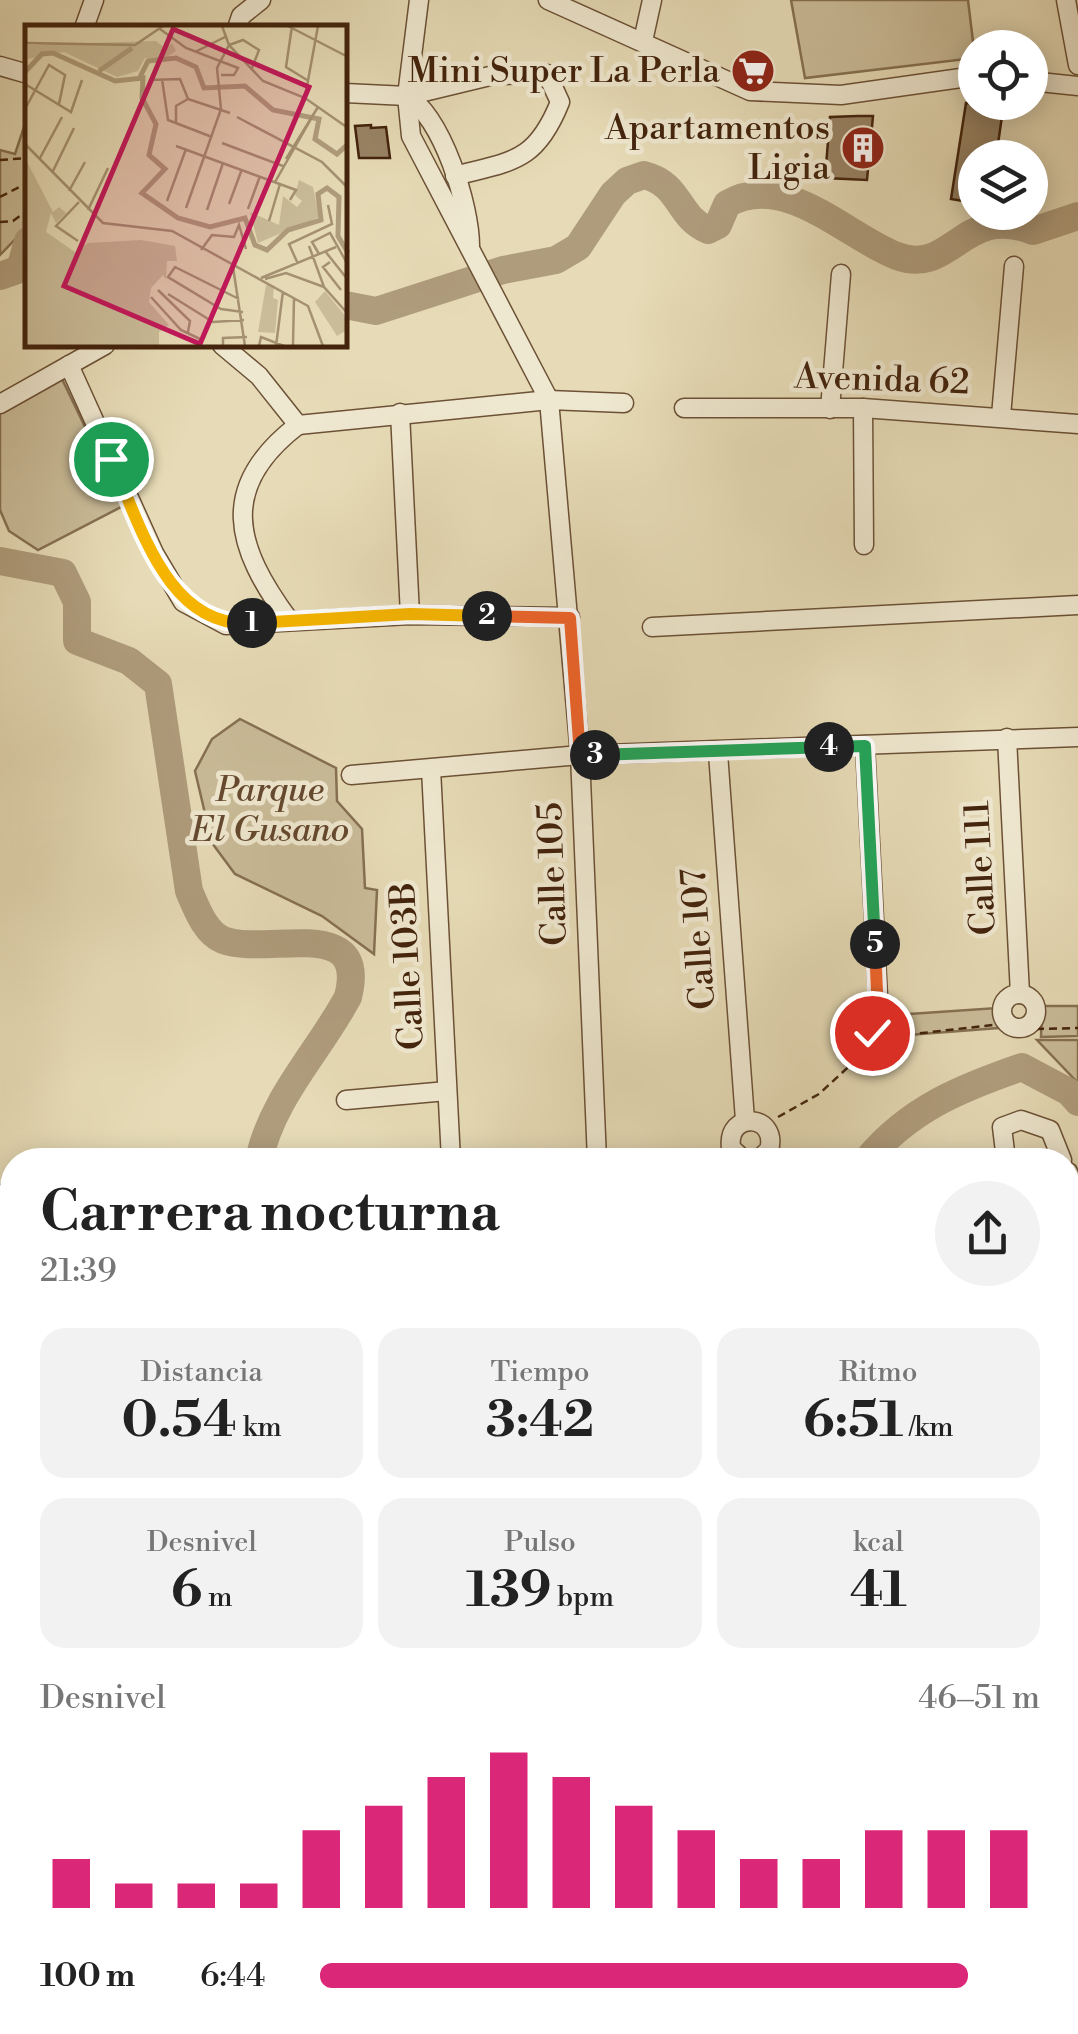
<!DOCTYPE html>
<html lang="es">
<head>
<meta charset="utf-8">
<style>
	body { margin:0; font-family:"Libre Bodoni",serif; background:#f2f2f2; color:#222; height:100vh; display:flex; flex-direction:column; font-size:38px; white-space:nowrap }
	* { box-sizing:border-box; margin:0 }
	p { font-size:32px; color:#767676 }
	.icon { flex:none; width:55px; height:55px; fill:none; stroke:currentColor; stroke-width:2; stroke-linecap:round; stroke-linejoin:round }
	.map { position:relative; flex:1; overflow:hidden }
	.panel { position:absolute; left:0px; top:1148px; width:1080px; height:888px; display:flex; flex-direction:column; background:#fff; border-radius:40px 40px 0 0; box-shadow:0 5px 25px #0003 }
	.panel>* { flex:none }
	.controls { position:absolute; left:958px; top:30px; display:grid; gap:20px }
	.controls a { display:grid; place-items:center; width:90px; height:90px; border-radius:50%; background:#fff; box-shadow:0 5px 25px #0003; font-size:50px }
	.pin { position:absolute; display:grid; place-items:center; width:85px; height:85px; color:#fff; margin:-42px; border:5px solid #fff; border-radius:50%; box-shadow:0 2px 10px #0007 }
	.km { position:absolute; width:50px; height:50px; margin:-25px; border-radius:50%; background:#222; color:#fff; font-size:28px; line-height:50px; text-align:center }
	.round { display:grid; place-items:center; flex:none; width:105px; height:105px; border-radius:52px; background:#f2f2f2 }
	.head { display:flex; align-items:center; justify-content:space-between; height:170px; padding:0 40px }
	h1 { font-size:55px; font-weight:700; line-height:75px }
	.figures { display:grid; grid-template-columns:repeat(3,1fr); gap:15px; height:170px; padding:10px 40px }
	.figures div { display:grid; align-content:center; border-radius:25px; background:#f2f2f2; text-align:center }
	.figures b { font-size:50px; font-weight:700 }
	.figures small { font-size:28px; font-weight:400 }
	.figures p { font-size:28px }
	.chart { height:280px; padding:20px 40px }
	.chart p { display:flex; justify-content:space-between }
	.chart svg { width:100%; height:180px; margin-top:10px; stroke:#db2777; stroke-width:6 }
	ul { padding:0 40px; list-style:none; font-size:32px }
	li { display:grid; grid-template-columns:160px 120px 1fr; align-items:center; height:75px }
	li i { height:25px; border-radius:12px; background:#db2777 }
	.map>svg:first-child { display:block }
	.green { fill:#cabc99; stroke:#867052; stroke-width:2.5 }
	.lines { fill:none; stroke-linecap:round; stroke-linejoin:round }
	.river { stroke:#af9c7c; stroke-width:28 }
	.building { fill:#988364; stroke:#43230c; stroke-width:2.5 }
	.minor-casing { stroke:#6c5136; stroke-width:21 }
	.path { stroke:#43230c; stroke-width:2.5; stroke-dasharray:8 5; stroke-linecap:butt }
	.minor { stroke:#efe8d0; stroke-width:18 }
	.split-1-casing { stroke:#fff; stroke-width:20 }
	.split-2-casing { stroke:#fff; stroke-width:20 }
	.split-3-casing { stroke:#fff; stroke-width:20 }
	.split-4-casing { stroke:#fff; stroke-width:20 }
	.split-5-casing { stroke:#fff; stroke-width:20 }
	.split-6-casing { stroke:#fff; stroke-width:20 }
	.split-1 { stroke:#f5b400; stroke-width:12 }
	.split-2 { stroke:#f5b400; stroke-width:12 }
	.split-3 { stroke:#f0652b; stroke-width:12 }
	.split-4 { stroke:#22a559; stroke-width:12 }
	.split-5 { stroke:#22a559; stroke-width:12 }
	.split-6 { stroke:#f0652b; stroke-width:12 }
	.labels { text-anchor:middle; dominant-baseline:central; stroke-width:9; stroke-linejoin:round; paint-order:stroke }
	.poi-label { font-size:35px; fill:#43230c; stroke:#efe8d0; text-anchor:end }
	.street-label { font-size:35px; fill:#43230c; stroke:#efe8d0 }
	.park-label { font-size:35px; font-style:italic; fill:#65492f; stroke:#efe8d0 }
	.inset-river { fill:none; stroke:#af9c7c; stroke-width:5 }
	.inset-road { fill:none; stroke:#a59172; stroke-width:2.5 }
	.view { fill:#c2185b; fill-opacity:0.15; stroke:#c2185b; stroke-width:5 }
	.inset-edge { fill:none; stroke:#43230c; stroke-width:5 }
</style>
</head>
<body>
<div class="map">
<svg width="1078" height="2034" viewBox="0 0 1078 2034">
	<rect width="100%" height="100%" fill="#e6dbb6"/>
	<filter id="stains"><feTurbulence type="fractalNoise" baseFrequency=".002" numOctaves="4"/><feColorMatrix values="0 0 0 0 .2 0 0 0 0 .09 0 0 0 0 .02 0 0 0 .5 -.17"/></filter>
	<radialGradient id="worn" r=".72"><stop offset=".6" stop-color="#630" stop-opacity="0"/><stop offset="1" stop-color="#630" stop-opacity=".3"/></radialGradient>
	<g class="green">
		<path d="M791,0H968L975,58L805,78Z"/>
		<path d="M27,118V227L0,255V150L15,154Z"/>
		<path d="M62,379L123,506L38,550L9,531L0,510V412Z"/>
		<path d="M240,719L336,768L337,801L362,829L365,888L377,890L374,954L322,916L235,874L212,843L195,771L212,739Z"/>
		<path d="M1042,1006H1078V1036L1041,1037Z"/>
		<path d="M997,1008L998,1028L896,1036L895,1015Z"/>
		<path d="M1037,1040H1078V1084V1083Z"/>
		<path d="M12,1748V2022L813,2023L810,2034H0V1758Z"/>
	</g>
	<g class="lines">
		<g class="river">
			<path d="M0,276L20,269L28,241"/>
			<path d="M345,305L376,311L503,270L556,260L578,247L613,194L627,181L644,175C682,185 676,216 708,230L718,225L727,204C785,170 848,238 897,256C952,277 963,203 1033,231L1078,216"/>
			<path d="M0,561L63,573L77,602V641L129,661L158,684L189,891C196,907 205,933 223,940C267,957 369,913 348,997C318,1053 272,1098 259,1160"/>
			<path d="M867,1160C909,1109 961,1088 1022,1067L1069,1092L1078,1102"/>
		</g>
	</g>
	<g class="building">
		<path d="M966,103L1003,109L996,158H975V203L951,199Z"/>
		<path d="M858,116H873L867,180L825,178L830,117Z"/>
		<path d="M371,125V128L386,127L390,158H359L355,126Z"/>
	</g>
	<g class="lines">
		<defs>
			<g id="minor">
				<path d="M419,0L407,96L411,136L549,400L580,755L597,1160"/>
				<path d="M548,0L750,91L841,95L975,76"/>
				<path d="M1066,0L1078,65"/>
				<path d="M84,28L94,0"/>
				<path d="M237,28L241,16L261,0"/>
				<path d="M643,41L652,0"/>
				<path d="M0,66L28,74"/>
				<path d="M1030,81L1078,86"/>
				<path d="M345,93L407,96L494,75L547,74L560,102C536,162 513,161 455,176"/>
				<path d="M407,96C442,117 470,205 470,246"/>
				<path d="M222,345L259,376L298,425"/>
				<path d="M69,365L154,553L183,602L226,625L410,615L570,617"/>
				<path d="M0,404L105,345"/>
				<path d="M684,408H863L1078,424"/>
				<path d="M863,408L864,545"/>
				<path d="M830,409L841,274"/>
				<path d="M400,413L410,615"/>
				<path d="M1001,416L1014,266"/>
				<path d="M298,425L549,400L624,403"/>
				<path d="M289,620C235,547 217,487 298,425"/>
				<path d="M652,627L1078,605"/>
				<path d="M1007,738L1020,994"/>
				<path d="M865,745L879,1016"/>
				<path d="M718,753L745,1120"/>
				<path d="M431,769L451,1160"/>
				<path d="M351,775L580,755L1078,737"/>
				<circle cx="1019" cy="1011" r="17"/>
				<circle cx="879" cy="1026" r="10"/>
				<path d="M346,1100L447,1091"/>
				<path d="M744,1160L731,1148C726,1110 779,1114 769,1150L758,1160"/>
				<path d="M1006,1160L1002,1127L1021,1120L1050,1130L1062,1160"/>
				<path d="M1068,1172L1078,1197"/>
				<path d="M0,1194L12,1195"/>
				<path d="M0,1277L12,1278"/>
				<path d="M0,1354H12"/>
				<path d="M1068,1426H1078"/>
				<path d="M0,1477L12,1482"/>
				<path d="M1068,1630H1078"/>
				<path d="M1068,1738H1078"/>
				<path d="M1068,1848L1078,1849"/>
				<path d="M1068,2004H1078"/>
			</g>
		</defs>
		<use href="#minor" class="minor-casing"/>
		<g class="path">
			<path d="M0,160L28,158"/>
			<path d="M0,197L25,184"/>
			<path d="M0,222L13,221L28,210"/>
			<path d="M1036,1029L1078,1028"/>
			<path d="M778,1117L819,1094L870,1047L888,1037L1001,1024"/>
			<path d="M0,1697H12"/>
		</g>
		<use href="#minor" class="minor"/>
	</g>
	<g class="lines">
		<defs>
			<path id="split-1" d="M111,459C140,523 167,629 252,623"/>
			<path id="split-2" d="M252,623L410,614L487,616"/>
			<path id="split-3" d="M487,616L570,618L580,755H595"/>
			<path id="split-4" d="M595,755L829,747"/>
			<path id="split-5" d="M829,747L865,746L875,944"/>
			<path id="split-6" d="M872,1033L869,1024L878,1016L875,944"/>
		</defs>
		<use href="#split-1" class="split-1-casing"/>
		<use href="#split-2" class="split-2-casing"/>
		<use href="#split-3" class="split-3-casing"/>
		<use href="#split-4" class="split-4-casing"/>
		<use href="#split-5" class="split-5-casing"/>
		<use href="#split-6" class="split-6-casing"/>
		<use href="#split-1" class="split-1"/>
		<use href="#split-2" class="split-2"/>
		<use href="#split-3" class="split-3"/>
		<use href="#split-4" class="split-4"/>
		<use href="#split-5" class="split-5"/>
		<use href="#split-6" class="split-6"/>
	</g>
	<defs>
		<symbol id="supermarket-disc" viewBox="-11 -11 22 22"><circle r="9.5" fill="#8f2418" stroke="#efe8d0"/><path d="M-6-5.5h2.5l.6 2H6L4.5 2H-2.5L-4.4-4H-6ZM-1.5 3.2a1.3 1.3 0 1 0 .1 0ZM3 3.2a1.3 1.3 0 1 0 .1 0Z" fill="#fff"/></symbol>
		<symbol id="building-disc" viewBox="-11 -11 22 22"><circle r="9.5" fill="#8f2418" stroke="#efe8d0"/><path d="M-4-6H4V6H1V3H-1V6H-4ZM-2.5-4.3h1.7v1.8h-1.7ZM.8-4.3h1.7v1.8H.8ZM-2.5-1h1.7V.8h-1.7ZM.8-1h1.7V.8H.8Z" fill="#fff"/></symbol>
	</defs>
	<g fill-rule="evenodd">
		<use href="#supermarket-disc" x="728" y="46" width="50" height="50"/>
		<use href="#building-disc" x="838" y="123" width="50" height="50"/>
	</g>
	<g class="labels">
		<g class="poi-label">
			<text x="720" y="71">Mini Super La Perla</text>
			<text x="830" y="128">Apartamentos<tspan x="830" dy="40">Ligia</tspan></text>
		</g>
		<g class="street-label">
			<text transform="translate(882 380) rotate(2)">Avenida 62</text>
			<text transform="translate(981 868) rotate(-93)">Calle 111</text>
			<text transform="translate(553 874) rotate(-92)">Calle 105</text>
			<text transform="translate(699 939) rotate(-94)">Calle 107</text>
			<text transform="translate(408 966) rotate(-93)">Calle 103B</text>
		</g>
		<g class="park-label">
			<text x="270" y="790">Parque<tspan x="270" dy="40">El Gusano</tspan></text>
		</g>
	</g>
	<g transform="translate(25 25)">
		<rect width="322" height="322" fill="#e6dbb6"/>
		<path d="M131,16L141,24L147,18L151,26L135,36L120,33L113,46L92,52L39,27L3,34V20ZM0,133L28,187L34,182L41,188L31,198L26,188L21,207L50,227L63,218L116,215L150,221L152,236H142L141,254L138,250L126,263L124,277L144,300L134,307V321H0ZM274,155L288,162L294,192L233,218L225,187L254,200L258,171L272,182L277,176L270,170ZM241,260L249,261L248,273L253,275L250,308L233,307ZM300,266L322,293V305L312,311L290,277Z" fill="#cabc99"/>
		<path class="inset-river" d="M74,46L107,23M0,47L17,29L28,28L90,56L118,53L117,73L131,99L124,130L140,144L117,168L153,193L185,202L220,193L230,220L242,225L263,205L296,195L293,169L302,163L314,172L313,211L323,228M115,52L123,36L151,33L171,42L179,63L220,61L248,85L294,94L290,114L312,129L323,119"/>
		<path class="inset-road" d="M197,1L204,20L238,56L280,73L323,103M263,1L323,32M267,1L261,42L282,55M135,4L161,23L213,43L209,50H196M0,18L110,20L138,1M170,27L200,12M137,54L143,95L187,112M124,55L155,54L163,74M0,59L46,87L57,55M280,72L293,1M163,74L205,88M0,84L24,40L40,50L34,79M212,92L297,137L323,163M151,98V81L163,74M197,118L258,141M0,119L78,198L147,206L283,281L298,321M151,121L271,165L265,175M15,133L37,92M261,134L293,82M27,148L49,103M250,157L286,94M44,166L60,137M142,176L161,124M204,179L217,144M161,183L196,84L192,43L204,20L218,15L234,25L227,43M223,184L235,151M63,185L83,143M182,185L198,138M244,196L255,159M53,216L31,201L54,177M284,221L299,262L323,289M176,225L187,210L209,212L214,200L221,224M300,226L323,255M294,229L287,217L305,208L323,240M305,237L298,242L316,265M273,239L264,219L307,199L303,180M208,242L220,321M236,253L311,222M240,254L261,248L299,262M133,265L165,296L163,307M143,269L188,297L219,295M126,272L156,305L177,315M214,274L150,242L143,252L196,284L218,287M268,320L269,272M198,321V313L222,312M234,321L236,312L259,321M251,321L258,266"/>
		<path class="view" d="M148,4L284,62L175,319L39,261Z"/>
		<rect width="322" height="322" class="inset-edge"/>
	</g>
	<rect width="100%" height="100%" filter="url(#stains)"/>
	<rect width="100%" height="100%" fill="url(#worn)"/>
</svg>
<div class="controls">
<a><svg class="icon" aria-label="locate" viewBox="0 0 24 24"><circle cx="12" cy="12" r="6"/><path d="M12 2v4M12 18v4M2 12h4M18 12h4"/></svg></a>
<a><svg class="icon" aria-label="layers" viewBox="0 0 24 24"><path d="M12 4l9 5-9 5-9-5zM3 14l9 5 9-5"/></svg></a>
</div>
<div class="pin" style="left:111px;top:459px;background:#1e9e55"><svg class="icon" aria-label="arrive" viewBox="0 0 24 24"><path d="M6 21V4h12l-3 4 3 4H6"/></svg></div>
<div class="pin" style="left:872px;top:1033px;background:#d93025"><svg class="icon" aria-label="check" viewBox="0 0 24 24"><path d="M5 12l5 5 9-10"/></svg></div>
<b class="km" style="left:252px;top:623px">1</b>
<b class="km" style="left:487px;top:616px">2</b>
<b class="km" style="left:595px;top:755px">3</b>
<b class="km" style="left:829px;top:747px">4</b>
<b class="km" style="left:875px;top:944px">5</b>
<section class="panel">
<div class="head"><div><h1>Carrera nocturna</h1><p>21:39</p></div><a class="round"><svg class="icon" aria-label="share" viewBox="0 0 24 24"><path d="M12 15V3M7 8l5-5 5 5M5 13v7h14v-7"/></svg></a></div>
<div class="figures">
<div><p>Distancia</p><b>0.54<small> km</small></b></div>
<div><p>Tiempo</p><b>3:42</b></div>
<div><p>Ritmo</p><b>6:51<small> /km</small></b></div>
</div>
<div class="figures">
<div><p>Desnivel</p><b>6<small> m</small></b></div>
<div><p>Pulso</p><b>139<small> bpm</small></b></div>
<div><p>kcal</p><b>41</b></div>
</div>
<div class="chart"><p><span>Desnivel</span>46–51 m</p>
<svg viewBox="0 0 160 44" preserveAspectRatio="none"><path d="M5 44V32M15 44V38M25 44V38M35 44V38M45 44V25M55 44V19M65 44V12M75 44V6M85 44V12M95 44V19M105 44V25M115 44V32M125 44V32M135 44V25M145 44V25M155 44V25"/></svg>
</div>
<ul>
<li><b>100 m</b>6:44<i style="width:90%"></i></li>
</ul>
</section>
</div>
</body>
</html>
